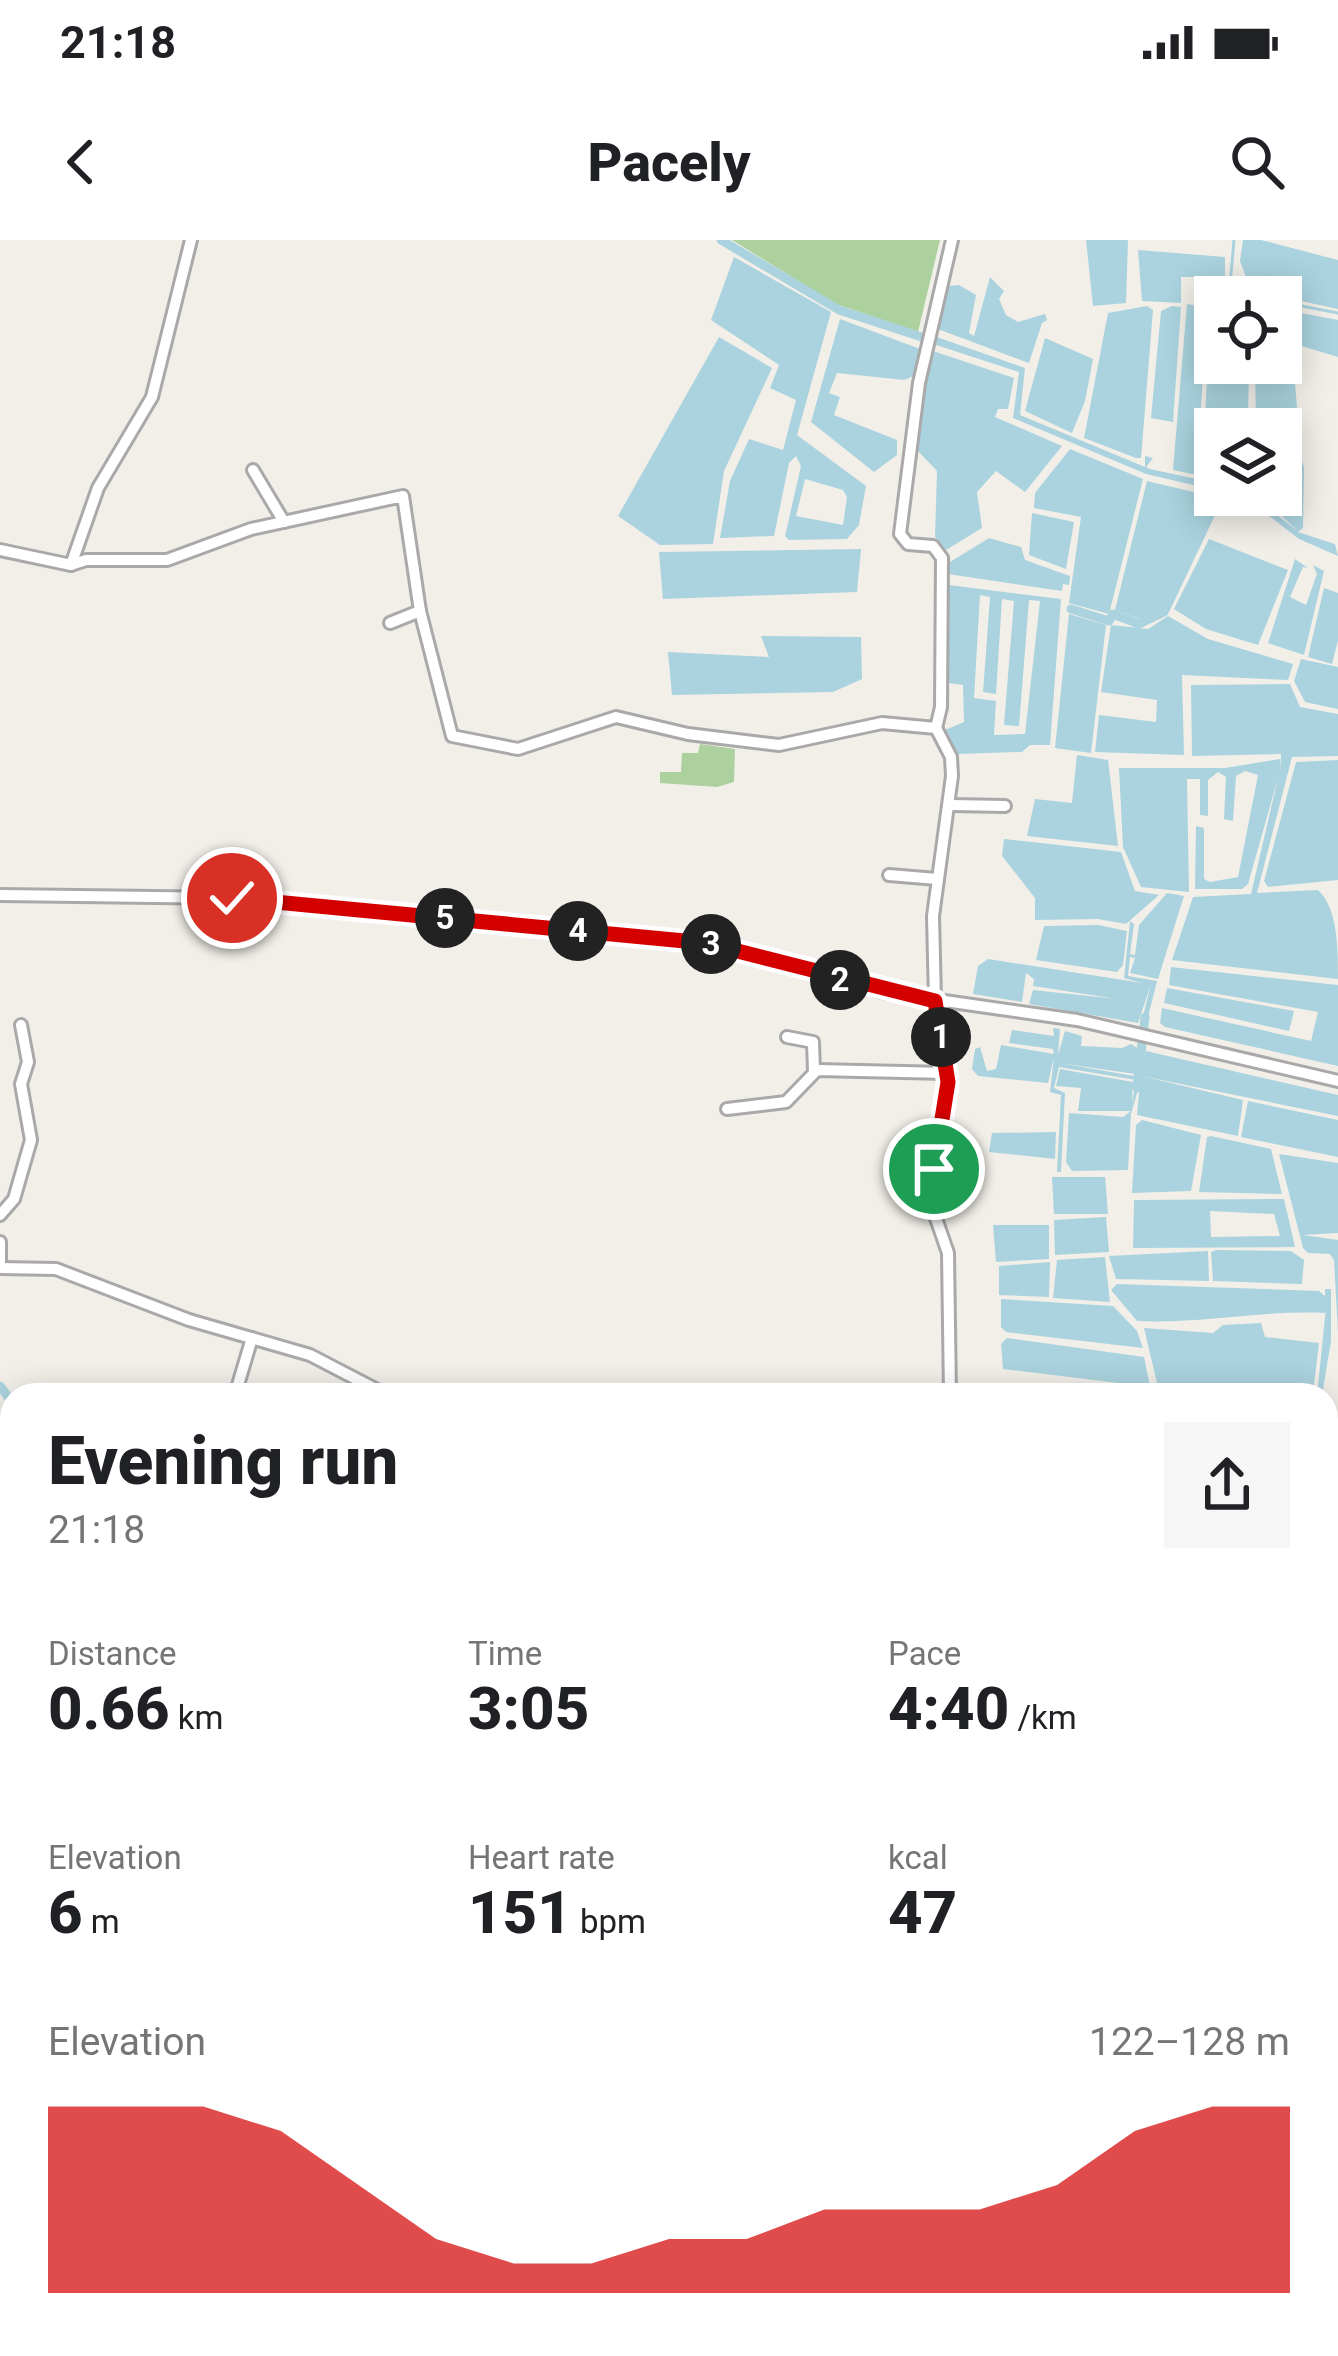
<!DOCTYPE html>
<html lang="en">
<head>
<meta charset="utf-8">
<style>
	body { margin:0; font-family:Roboto,sans-serif; background:#f6f6f6; color:#202124; height:100vh; display:flex; flex-direction:column; font-size:45px; white-space:nowrap }
	* { box-sizing:border-box; margin:0 }
	p { font-size:39px; color:#757577 }
	.icon { flex:none; width:66px; height:66px; fill:none; stroke:currentColor; stroke-width:2; stroke-linecap:round; stroke-linejoin:round }
	.map { position:relative; flex:1; overflow:hidden }
	.drawer { position:absolute; left:0px; top:1143px; width:1338px; height:975px; display:flex; flex-direction:column; background:#fff; border-radius:36px 36px 0 0; box-shadow:0 6px 30px #0003 }
	.drawer>* { flex:none }
	.buttons { position:absolute; left:1194px; top:36px; display:grid; gap:24px }
	.buttons a { display:grid; place-items:center; width:108px; height:108px; border-radius:0px; background:#fff; box-shadow:0 6px 30px #0003; font-size:60px }
	.pin { position:absolute; display:grid; place-items:center; width:102px; height:102px; color:#fff; margin:-51px; border:6px solid #fff; border-radius:50%; box-shadow:0 3px 12px #0007 }
	.km { position:absolute; width:60px; height:60px; margin:-30px; border-radius:50%; background:#222; color:#fff; font-size:33px; line-height:60px; text-align:center }
	.round { display:grid; place-items:center; flex:none; width:126px; height:126px; border-radius:0px; background:#f6f6f6 }
	.overview { display:flex; align-items:center; justify-content:space-between; height:204px; padding:0 48px }
	h1 { font-size:66px; font-weight:800; line-height:90px }
	.metrics { display:grid; grid-template-columns:repeat(3,1fr); gap:18px; height:204px; padding:12px 48px }
	.metrics div { display:grid; align-content:center }
	.metrics b { font-size:60px; font-weight:800 }
	.metrics small { font-size:33px; font-weight:400 }
	.metrics p { font-size:33px }
	.chart { height:336px; padding:24px 48px }
	.chart p { display:flex; justify-content:space-between }
	.chart svg { width:100%; height:216px; margin-top:12px; fill:#d40000; opacity:.7 }
	.status { display:flex; justify-content:space-between; align-items:center; height:84px; padding:0 60px; background:#fff; direction:ltr }
	.status svg { height:33px; fill:currentColor }
	header { display:flex; justify-content:space-between; align-items:center; height:156px; padding:0 48px; background:#fff; font-size:54px; font-weight:800 }
	.map>svg:first-child { display:block }
	.forest { fill:#add19e }
	.water { fill:#aad3df; fill-rule:evenodd }
	.lines { fill:none; stroke-linecap:round; stroke-linejoin:round }
	.stream { stroke:#aad3df; stroke-width:3 }
	.canal { stroke:#aad3df; stroke-width:9 }
	.street-casing { stroke:#a9a9a9; stroke-width:16 }
	.street { stroke:#fff; stroke-width:10 }
	.route-casing { stroke:#fff; stroke-width:24 }
	.route { stroke:#d40000; stroke-width:15 }
</style>
</head>
<body>
<div class="status"><b>21:18</b><svg viewBox="0 0 49 12"><path d="M0 12V9h3v3zM5 12V6h3v6zM10 12V3h3v9zM15 12V0h3v12zM26 1h20v11H26zM47 4h2v5h-2z"/></svg></div>
<header><svg class="icon" aria-label="back" viewBox="0 0 24 24"><path d="M15 5l-7 7 7 7"/></svg>Pacely<svg class="icon" aria-label="search" viewBox="0 0 24 24"><circle cx="10" cy="10" r="6"/><path d="M15 15l6 6"/></svg></header>
<div class="map">
<svg width="1338" height="2116" viewBox="0 0 1338 2116">
	<rect width="100%" height="100%" fill="#f2efe9"/>
	<g class="forest">
		<path d="M732,0H940L918,92L836,64Z"/>
		<path d="M700,504L735,509L734,542L717,547L660,543V532H681L682,513H698Z"/>
	</g>
	<g class="water">
		<path d="M1086,0H1128L1126,63L1093,66Z"/>
		<path d="M1243,0H1261L1338,20V69L1251,50L1240,21Z"/>
		<path d="M1138,10L1225,17V37H1181V63L1142,61Z"/>
		<path d="M734,17L831,72L797,195L866,246L859,285L847,299L789,300L785,296L801,226L796,216L789,223L774,296L720,298L730,241L749,199L783,210L796,160L770,148L779,125L711,80ZM805,239L843,250L847,257L843,285L796,276Z"/>
		<path d="M990,37L1004,51L999,59L1006,75L1018,82L1045,74L1047,80L1042,83L1029,123L935,88L948,46L959,45L976,55L969,93L974,96Z"/>
		<path d="M1211,59H1215V123H1249L1248,178L1205,177Z"/>
		<path d="M1187,64L1207,68L1197,235L1173,230Z"/>
		<path d="M1147,66L1153,70L1141,218H1136L1084,198L1108,73Z"/>
		<path d="M1172,66L1181,67L1173,182L1151,178L1161,71Z"/>
		<path d="M1281,69L1289,71L1300,203L1281,198V189H1256L1255,123H1281Z"/>
		<path d="M1296,72L1338,80V117L1295,104Z"/>
		<path d="M840,79L920,109L914,136L904,140L837,133L829,153L840,157L834,175L897,200V215L874,232L811,182Z"/>
		<path d="M931,95L1025,128L1020,175L1145,227V216L1153,218L1146,227L1150,229L1215,243V250L1146,234L1013,178L1019,132L930,103Z"/>
		<path d="M719,97L772,128L724,231L713,304L660,305L618,276Z"/>
		<path d="M1045,98L1093,119L1085,161L1072,193L1025,171Z"/>
		<path d="M930,110L1014,138L1008,169H998L995,177L1062,206L1025,252L996,231L977,252L982,288L946,310L935,297L937,231L915,208Z"/>
		<path d="M1288,202L1298,206L1304,228L1303,288L1298,292L1335,304L1338,316L1299,299L1242,255H1251L1298,291L1259,255H1281V203Z"/>
		<path d="M1070,209L1143,239L1109,374L1069,363L1081,277L1034,268L1035,253Z"/>
		<path d="M1147,241L1202,254V265L1207,267L1205,253L1216,255L1217,271L1209,267L1162,370L1145,381L1115,370Z"/>
		<path d="M1032,273L1074,282L1066,329L1029,315Z"/>
		<path d="M989,298L1021,307L1025,320L1070,336L1069,345L1063,344L1062,351L948,334L950,322Z"/>
		<path d="M1209,299L1288,330L1258,405L1206,389L1174,369Z"/>
		<path d="M861,309L857,352L663,359L659,312Z"/>
		<path d="M1295,319L1308,328L1303,327L1290,357L1306,365L1317,334L1313,325L1324,331L1304,415L1268,403Z"/>
		<path d="M949,345L1061,359L1050,505H1030L1022,512L956,514L945,490L964,482L963,445L949,443ZM980,355L990,357L983,452L996,454L1002,359L1014,361L1004,485L1019,486L1029,360L1040,361L1025,494L994,495L996,461L974,458Z"/>
		<path d="M1324,348L1338,353V400L1332,424L1308,417Z"/>
		<path d="M1069,374L1106,385L1091,513L1055,508Z"/>
		<path d="M1168,376L1208,399L1293,424L1288,440L1182,435L1184,515L1095,512L1099,475L1156,482L1157,460L1101,452L1111,385L1148,389Z"/>
		<path d="M761,396L861,397L862,439L833,452L672,455L668,412L769,417Z"/>
		<path d="M1301,419L1338,427V469L1305,462L1294,441Z"/>
		<path d="M1290,444L1300,467L1338,474V516L1292,517L1257,653L1318,650C1338,668 1338,710 1338,739L1172,720L1193,657L1251,654L1278,538L1248,644L1242,649H1195L1196,586L1204,588V639L1210,642L1238,637L1258,535L1245,531L1236,536L1233,581L1224,579L1226,537L1218,532L1208,540V576L1200,575V539H1187L1189,652L1141,647L1123,607L1119,528H1225L1280,519V532L1281,514L1192,516L1191,445Z"/>
		<path d="M1077,515L1108,520L1118,606L1027,596L1035,559L1072,563Z"/>
		<path d="M1338,520V640L1268,647L1264,641L1296,522Z"/>
		<path d="M1004,599L1121,612L1135,651L1159,655L1126,684L1098,679L1035,680V658L1002,616Z"/>
		<path d="M1167,653L1184,656L1158,739L1130,733L1135,718L1130,717L1128,736L1157,741L1146,785L1141,784L1151,744L1138,783L1029,764L1033,750L1117,759L1033,746L1034,739L1026,733L1022,762L973,754L978,726L988,719L1142,743L1124,738L1130,681L1134,684L1130,714L1135,715L1139,685Z"/>
		<path d="M1098,685L1127,691L1123,725L1117,732L1036,720L1044,686Z"/>
		<path d="M1171,727L1338,745V826L1165,787L1160,783L1162,768L1311,801L1318,772L1169,745Z"/>
		<path d="M1167,748L1294,771L1289,791L1164,763Z"/>
		<path d="M1053,788L1060,789L1058,815L1065,791L1082,796L1081,806L1122,808L1131,804L1139,809L1135,834L1059,823L1140,837L1146,811L1338,855V876L1141,836L1243,860L1238,896L1137,875L1140,843L1131,874L1128,930L1072,931L1066,922L1069,873L1123,877L1131,871H1078L1081,848L1056,846L1060,829L1133,842L1132,863L1136,840L1059,827L1054,848L1065,853L1061,932H1057L1061,855L1050,852L1054,817L1048,843L978,836L972,829L975,809L980,807L987,831L996,829L1001,805L1054,814L1053,809L1009,803L1012,790L1054,796Z"/>
		<path d="M1248,861L1338,880V917L1241,897Z"/>
		<path d="M1142,880L1201,895L1191,951L1132,953L1136,885Z"/>
		<path d="M1056,892L1055,919L989,912L992,893Z"/>
		<path d="M1211,896L1271,909L1282,954L1199,952L1207,897Z"/>
		<path d="M1279,914L1338,923V993L1303,995L1338,1000V1093L1334,1020L1330,1014L1308,1013L1303,1008Z"/>
		<path d="M1052,937H1105L1108,974H1054Z"/>
		<path d="M1284,959L1295,1007L1133,1008L1134,960ZM1210,971L1274,974L1280,996L1211,997Z"/>
		<path d="M1106,977L1109,1012L1055,1015L1054,980Z"/>
		<path d="M993,985H1049V1019L996,1022Z"/>
		<path d="M1216,1010L1291,1011L1304,1020L1302,1044L1213,1041L1211,1012Z"/>
		<path d="M1208,1011L1209,1041L1116,1039L1109,1016Z"/>
		<path d="M1105,1017L1110,1062L1053,1058L1057,1020Z"/>
		<path d="M1050,1022L1049,1057L999,1055V1026Z"/>
		<path d="M1117,1044L1319,1051L1325,1056V1049H1331V1101L1322,1155H1317L1326,1068L1325,1073C1261,1070 1201,1084 1137,1081L1111,1050Z"/>
		<path d="M1001,1059L1113,1066L1137,1091L1143,1108L1006,1092L1001,1087Z"/>
		<path d="M1261,1083L1265,1097L1319,1103L1313,1153L1157,1143L1144,1088L1213,1093L1223,1085Z"/>
		<path d="M1007,1098L1144,1117L1150,1146L1146,1155L1135,1145L1003,1129L1001,1104Z"/>
		<path d="M1338,1403V1546L1335,1558L1326,1556V1404Z"/>
		<path d="M0,1562L12,1564V1782H0Z"/>
		<path d="M1326,2030L1338,2063V2099L1319,2116H1228L1245,2106H1326Z"/>
		<path d="M93,2106H210L211,2115L212,2106H345L343,2116H93Z"/>
		<path d="M1020,2106H1222L1198,2116H1019Z"/>
	</g>
	<g class="lines">
		<g class="stream">
			<path d="M1229,57L1234,0"/>
			<path d="M1281,62L1338,73"/>
		</g>
		<g class="canal">
			<path d="M721,0L839,70L934,101"/>
			<path d="M1071,369L1109,381L1113,374L1139,384L1164,372L1213,269L1209,262L1213,245"/>
			<path d="M1137,848L1145,777"/>
			<path d="M0,1146L12,1162"/>
			<path d="M671,2106V2116"/>
		</g>
		<defs>
			<g id="street">
				<path d="M253,230L284,282"/>
				<path d="M0,310L71,325L86,320H167L251,289L403,256L420,371L452,496L518,509L616,477L688,494L779,505L882,483L936,488L951,517L952,536L933,676L935,761L948,841L931,964L948,1013L950,1155"/>
				<path d="M71,325L98,248L152,157L191,0"/>
				<path d="M390,383L420,371"/>
				<path d="M936,488L941,467L942,318L933,306L908,304L900,294L919,143L952,0"/>
				<path d="M951,565L1005,566"/>
				<path d="M889,635L937,639"/>
				<path d="M0,655L232,658L707,703L764,715L882,752L1077,780L1338,841"/>
				<path d="M787,797L813,802L814,831"/>
				<path d="M727,869L786,862L817,830L946,833"/>
				<path d="M0,975L14,959L31,900L21,844L28,822L21,785"/>
				<path d="M0,1002V1022"/>
				<path d="M0,1028L56,1029L189,1080L310,1115L387,1155"/>
				<path d="M235,1155L252,1098"/>
				<path d="M0,1375L12,1382"/>
				<path d="M1326,1398L1338,1397"/>
			</g>
		</defs>
		<use href="#street" class="street-casing"/>
		<use href="#street" class="street"/>
	</g>
	<g class="lines">
		<defs>
			<path id="route" d="M232,658L706,703L935,761L948,842L934,929"/>
		</defs>
		<use href="#route" class="route-casing"/>
		<use href="#route" class="route"/>
	</g>
</svg>
<div class="buttons">
<a><svg class="icon" aria-label="locate" viewBox="0 0 24 24"><circle cx="12" cy="12" r="6"/><path d="M12 2v4M12 18v4M2 12h4M18 12h4"/></svg></a>
<a><svg class="icon" aria-label="layers" viewBox="0 0 24 24"><path d="M12 4l9 5-9 5-9-5zM3 14l9 5 9-5"/></svg></a>
</div>
<div class="pin" style="left:934px;top:929px;background:#1e9e55"><svg class="icon" aria-label="arrive" viewBox="0 0 24 24"><path d="M6 21V4h12l-3 4 3 4H6"/></svg></div>
<div class="pin" style="left:232px;top:658px;background:#d93025"><svg class="icon" aria-label="check" viewBox="0 0 24 24"><path d="M5 12l5 5 9-10"/></svg></div>
<b class="km" style="left:941px;top:797px">1</b>
<b class="km" style="left:840px;top:740px">2</b>
<b class="km" style="left:711px;top:704px">3</b>
<b class="km" style="left:578px;top:691px">4</b>
<b class="km" style="left:445px;top:678px">5</b>
<section class="drawer">
<div class="overview"><div><h1>Evening run</h1><p>21:18</p></div><a class="round"><svg class="icon" aria-label="share" viewBox="0 0 24 24"><path d="M12 15V3M7 8l5-5 5 5M5 13v7h14v-7"/></svg></a></div>
<div class="metrics">
<div><p>Distance</p><b>0.66<small> km</small></b></div>
<div><p>Time</p><b>3:05</b></div>
<div><p>Pace</p><b>4:40<small> /km</small></b></div>
</div>
<div class="metrics">
<div><p>Elevation</p><b>6<small> m</small></b></div>
<div><p>Heart rate</p><b>151<small> bpm</small></b></div>
<div><p>kcal</p><b>47</b></div>
</div>
<div class="chart"><p><span>Elevation</span>122–128 m</p>
<svg viewBox="0 0 160 44" preserveAspectRatio="none"><path d="M0 44V6L10 6L20 6L30 11L40 22L50 33L60 38L70 38L80 33L90 33L100 27L110 27L120 27L130 22L140 11L150 6L160 6V44z"/></svg>
</div>
</section>
</div>
</body>
</html>
